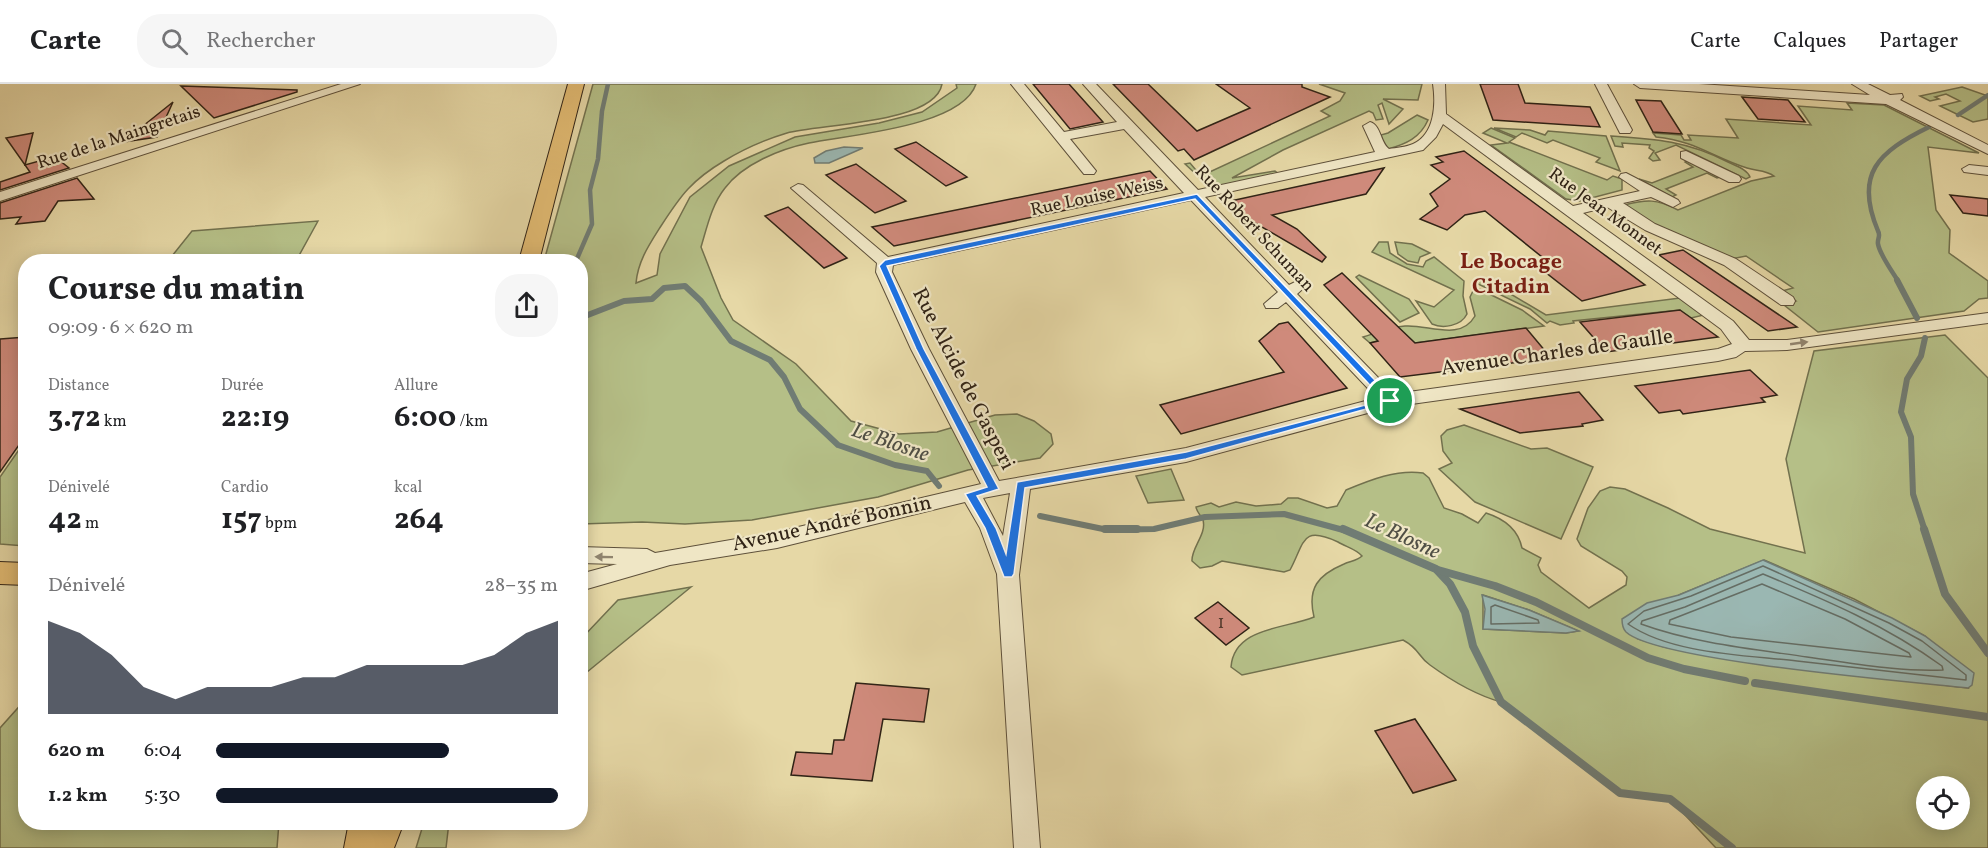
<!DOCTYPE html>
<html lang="fr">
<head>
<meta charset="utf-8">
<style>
	body { margin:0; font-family:Vollkorn,serif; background:#f6f6f6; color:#202124; height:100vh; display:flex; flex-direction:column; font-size:22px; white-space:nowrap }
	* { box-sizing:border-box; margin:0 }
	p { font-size:20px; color:#757577 }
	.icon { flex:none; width:33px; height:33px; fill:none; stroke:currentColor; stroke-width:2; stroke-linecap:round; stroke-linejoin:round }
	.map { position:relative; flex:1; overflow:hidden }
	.sheet { position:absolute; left:18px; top:170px; width:570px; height:576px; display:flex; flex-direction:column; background:#fff; border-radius:24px; box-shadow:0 3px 15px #0003 }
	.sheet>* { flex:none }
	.fabs { position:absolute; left:1916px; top:692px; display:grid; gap:12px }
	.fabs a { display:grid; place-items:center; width:54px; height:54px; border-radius:50%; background:#fff; box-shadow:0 3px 15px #0003; font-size:30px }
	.pin { position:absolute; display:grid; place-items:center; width:51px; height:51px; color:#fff; margin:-26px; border:3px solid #fff; border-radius:50%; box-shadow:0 2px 6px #0007 }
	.round { display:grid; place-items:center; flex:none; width:63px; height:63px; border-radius:24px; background:#f6f6f6 }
	.headline { display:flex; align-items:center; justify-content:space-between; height:102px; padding:0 30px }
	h1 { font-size:33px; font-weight:700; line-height:45px }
	.figures { display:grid; grid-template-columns:repeat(3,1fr); gap:9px; height:102px; padding:6px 30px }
	.figures div { display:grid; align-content:center }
	.figures b { font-size:30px; font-weight:700 }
	.figures small { font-size:16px; font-weight:400 }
	.figures p { font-size:16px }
	.chart { height:168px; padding:12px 30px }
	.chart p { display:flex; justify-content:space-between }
	.chart svg { width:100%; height:108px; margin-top:6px; fill:#111827; opacity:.7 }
	ul { padding:0 30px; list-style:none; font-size:20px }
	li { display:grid; grid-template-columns:96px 72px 1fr; align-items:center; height:45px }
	li i { height:15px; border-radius:8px; background:#111827 }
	header { display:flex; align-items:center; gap:36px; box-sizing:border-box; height:84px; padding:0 30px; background:#fff; border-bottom:2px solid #e0e0e0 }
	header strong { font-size:28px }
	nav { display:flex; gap:33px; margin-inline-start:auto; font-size:21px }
	.search { width:420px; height:54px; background:#f6f6f6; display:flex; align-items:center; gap:15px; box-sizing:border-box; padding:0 21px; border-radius:24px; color:#757577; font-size:22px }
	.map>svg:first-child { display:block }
	.green { fill:#b5bf87; stroke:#72714e; stroke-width:1.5; fill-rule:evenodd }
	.water { fill:#9ab7b2; stroke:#707c74; stroke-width:1.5 }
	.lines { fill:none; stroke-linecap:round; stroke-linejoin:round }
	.shore { stroke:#656d64; stroke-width:1.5 }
	.stream-far2 { stroke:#707c74; stroke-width:4.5 }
	.stream-far1 { stroke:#707c74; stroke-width:6 }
	.stream { stroke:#707c74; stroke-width:8 }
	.building { fill:#cf8a7b; stroke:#302316; stroke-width:1.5 }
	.minor-casing { stroke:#5e503a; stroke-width:2 }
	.major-casing { stroke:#302316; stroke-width:2 }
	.minor { fill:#efe6c5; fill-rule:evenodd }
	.major { fill:#e3bc73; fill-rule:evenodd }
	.oneway { fill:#90846e }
	.route { fill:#1a73e8; stroke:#fff; stroke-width:1.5; fill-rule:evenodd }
	.labels { text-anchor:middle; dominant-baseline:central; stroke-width:4.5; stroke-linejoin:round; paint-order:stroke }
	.far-street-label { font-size:18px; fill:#302316; stroke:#efe6c5 }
	.number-label { font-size:18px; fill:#583d2f }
	.street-label { font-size:21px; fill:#302316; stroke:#efe6c5 }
	.neighbourhood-label { font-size:22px; font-weight:bold; fill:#7a1f14; stroke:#efe6c5 }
	.water-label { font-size:22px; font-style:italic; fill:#504f45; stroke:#efe6c5 }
</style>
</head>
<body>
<header>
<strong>Carte</strong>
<div class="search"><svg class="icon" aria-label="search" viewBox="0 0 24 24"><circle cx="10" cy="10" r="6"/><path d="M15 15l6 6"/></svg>Rechercher</div>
<nav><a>Carte</a><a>Calques</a><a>Partager</a></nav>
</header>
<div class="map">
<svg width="1988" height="764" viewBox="0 0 1988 764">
	<rect width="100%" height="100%" fill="#e6d8a6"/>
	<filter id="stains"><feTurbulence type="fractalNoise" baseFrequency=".00333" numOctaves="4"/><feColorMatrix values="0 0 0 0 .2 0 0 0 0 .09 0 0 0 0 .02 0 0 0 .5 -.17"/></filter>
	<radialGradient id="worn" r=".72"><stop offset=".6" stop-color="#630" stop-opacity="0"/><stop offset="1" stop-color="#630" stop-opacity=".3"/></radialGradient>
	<g class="green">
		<path d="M593,0H942C935,40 819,40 787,49C767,55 742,66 724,77C692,96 681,111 661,142C649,161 638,177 636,199L657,191L660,170L690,113L729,82L795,53L879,39L922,28L957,4L956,0H976C962,43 847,51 809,59C780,65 743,80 725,104C712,120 707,143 701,163L721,214L733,236L796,280L851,337L899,350L937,348L995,331L1017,330L1034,337L1051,350L1053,360L1040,374L968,386L878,413L752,436L685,440L642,438L581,440L580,177H544Z"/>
		<path d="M1319,0H1422L1418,16L1383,15L1403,25L1389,40L1382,19L1378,21L1383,35L1376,36L1373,29L1369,27L1283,66L1232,94L1275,87L1279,90L1211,104L1185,80L1190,79L1201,92L1330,32L1321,27L1340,17L1345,9Z"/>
		<path d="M1962,3L1988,12V35L1973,38L1940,22L1960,17L1946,10L1935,13L1939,15L1930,17L1920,12Z"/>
		<path d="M1847,19L1884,21L1979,69L1928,63L1936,126L1950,146L1949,169L1988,197V214L1979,215L1964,227L1818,248L1784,221L1796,217L1782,207L1793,204L1746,172L1731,175L1653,140L1624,121C1648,115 1656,115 1678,126L1751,97L1774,92C1766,86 1756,87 1747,84C1712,73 1696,57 1656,53L1653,49L1681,51L1684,56H1691L1688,51L1738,54L1726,35L1811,41L1798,22L1852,26Z"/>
		<path d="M1417,31L1428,36C1420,54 1406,60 1388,65L1384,62L1381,51L1388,49Z"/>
		<path d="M1491,44L1515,54L1509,58L1607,96L1613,92L1622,95V106L1580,117L1566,115L1491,61L1507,59L1483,49Z"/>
		<path d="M1494,44L1530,46L1545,51L1548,47L1606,52L1620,87L1596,78L1600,74L1553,56L1547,59L1522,49L1516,53Z"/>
		<path d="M1611,52C1656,55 1687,57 1728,78C1736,82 1747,85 1750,93L1746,95L1676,61L1655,69L1660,76L1653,77L1649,74L1654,67L1649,64L1650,61L1622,59L1623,63L1615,62Z"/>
		<path d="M1688,76L1720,93L1717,94L1707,89L1666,105L1676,111L1672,113L1639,95L1652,99L1693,83L1685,78Z"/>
		<path d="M318,137L296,177H168L192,147Z"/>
		<path d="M1379,158H1388L1390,169L1407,180L1423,183L1426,177L1434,173L1464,197L1463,212L1467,230C1461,242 1443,245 1432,240L1416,217L1434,223L1454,206L1372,168Z"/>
		<path d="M1395,158L1412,160L1430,169L1420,173L1418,179L1408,177L1398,170Z"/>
		<path d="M1359,191L1409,215L1419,229L1400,238L1356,193Z"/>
		<path d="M1482,193L1546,231L1680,214L1704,231L1691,234L1680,226L1573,237L1574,239L1560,241L1550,237L1547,239L1530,225L1478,200L1476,197Z"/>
		<path d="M1475,203L1522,226L1544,242L1415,259L1405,250L1370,259L1363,253C1376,249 1391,243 1405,242C1428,240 1460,258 1475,232L1470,213Z"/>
		<path d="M1945,251L1988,294V764H1716L1670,715L1620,709L1501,618C1476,611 1452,597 1430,581C1418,573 1420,565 1403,556L1242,591L1231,583C1234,543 1285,545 1314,533C1307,504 1318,491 1344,480C1350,477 1357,477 1362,472C1356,465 1346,463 1338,458C1301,441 1305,458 1290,486L1284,488L1222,477L1212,482L1200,484L1192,477C1191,464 1207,450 1203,436C1201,431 1197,429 1196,423L1211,419L1219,423L1236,418L1256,422L1281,420L1288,414H1298L1327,424L1337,422L1346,406C1370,396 1397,385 1423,389L1429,394L1444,424L1462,430L1478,439L1486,429C1505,435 1518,445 1522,464L1541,474L1538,481L1541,488L1589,524L1626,501L1627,493L1622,487L1581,462L1577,455L1588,424L1600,407L1610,403L1625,405L1668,424L1710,445L1805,469L1786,375L1814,267ZM1764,476L1854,515L1925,552L1968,604L1727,575L1664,563L1638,555L1679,511ZM1483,511L1529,526L1578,547L1566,549L1483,545ZM1926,702H1959V735H1926Z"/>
		<path d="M1464,341L1531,365L1547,364L1593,383L1561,455L1475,418L1439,385L1452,379L1443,367L1441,352L1447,346Z"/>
		<path d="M25,357V462L0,460V393Z"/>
		<path d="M1171,385L1184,416L1148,419L1136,392Z"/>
		<path d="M691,503L581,593V555L618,516Z"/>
		<path d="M25,616L26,738H279L277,764H0V644Z"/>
		<path d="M424,738H449L446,764H416Z"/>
	</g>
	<g class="water">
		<path d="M844,63L863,64L829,79H815L814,74L826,67Z"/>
		<path d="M1763,476L1892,534L1925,552L1974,589L1972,601L1968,604C1912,598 1657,577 1626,548C1623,545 1622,540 1622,535L1647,519L1679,511Z"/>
		<path d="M1482,511L1529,526L1579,547L1566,549L1483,545L1485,525Z"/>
	</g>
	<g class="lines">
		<g class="shore">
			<path d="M1763,482L1889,539L1922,557L1966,591V596C1910,590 1853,583 1797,577C1745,571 1671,570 1628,540L1644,527L1691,512Z"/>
			<path d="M1763,490C1826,516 1887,542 1942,582L1943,586C1898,588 1852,579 1807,573C1752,565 1693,559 1641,540L1642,537L1685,523Z"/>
			<path d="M1762,500L1845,535L1909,569L1911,573L1731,553L1669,540L1670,536Z"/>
			<path d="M1495,521L1538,536L1539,539L1491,540V523Z"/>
		</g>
		<g class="stream-far2">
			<path d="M1958,31L1988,11"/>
			<path d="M576,177L592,140L590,106L598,75L602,27L608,0"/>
			<path d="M1898,197C1892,187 1880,171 1878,160C1877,155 1881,152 1878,147C1854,90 1878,68 1929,43"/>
		</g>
		<g class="stream-far1">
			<path d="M1897,196L1917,234"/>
			<path d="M580,234L624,217L652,215L664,204L685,202L701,217L731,257L770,276L784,293L800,325L838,361L895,381L927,387L939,402"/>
			<path d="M1040,432L1108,446L1154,445L1205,433L1284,430L1347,447"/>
			<path d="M1925,447L1913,410L1911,353L1901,328L1907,295L1921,272L1925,254"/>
		</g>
		<g class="stream">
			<path d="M1105,445H1137"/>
			<path d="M1343,445L1436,485L1450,500L1465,528L1473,562L1501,618L1620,709L1670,715L1732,764"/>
			<path d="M1924,445L1945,510L1988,569"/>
			<path d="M1438,486L1495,502L1536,518L1648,574L1684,585L1745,597"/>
			<path d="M1755,599L1988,633"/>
		</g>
	</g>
	<g class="building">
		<path d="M1033,0H1069L1103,38L1070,45Z"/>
		<path d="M1113,0H1148L1197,47L1250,24L1216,0H1302V3L1330,13L1194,76L1184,65L1178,67Z"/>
		<path d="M1480,0H1518L1525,19L1590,23L1600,43L1493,36Z"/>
		<path d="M181,2L297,6V8L214,34Z"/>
		<path d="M1742,13L1788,16L1805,38L1758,35Z"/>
		<path d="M1636,16L1661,17L1682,50L1653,48Z"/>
		<path d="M173,18L157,53L123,58Z"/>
		<path d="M33,49L25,81L50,74L53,78L59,76L69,84L0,106V98L30,88L6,54Z"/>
		<path d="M916,58L967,93L946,102L895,65Z"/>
		<path d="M1464,67L1602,169L1645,201L1582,217L1540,184L1552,181L1485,127L1465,131L1447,146L1420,135L1438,122L1430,110L1450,95L1431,81L1443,78L1436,73Z"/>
		<path d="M856,80L906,117L875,129L826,91Z"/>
		<path d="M1384,84L1366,110L1272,131L1297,145L1326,173L1322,178L1250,136L1245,137L1226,118Z"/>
		<path d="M1150,87L1167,105L894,162L872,143Z"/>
		<path d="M77,94L94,115L58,117L45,137L16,140L21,133L0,135V119Z"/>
		<path d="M1950,111L1988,115V132L1963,129Z"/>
		<path d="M788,123L817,148L847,174L824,184L765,132Z"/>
		<path d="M1683,166L1797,243L1768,247L1659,171Z"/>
		<path d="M1342,189L1415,259L1526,244L1551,274L1400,293L1370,259L1378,257L1324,201Z"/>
		<path d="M1680,226L1718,253L1606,268L1580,238Z"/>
		<path d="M1288,238L1347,304L1181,350L1160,321L1284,288L1259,257L1279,240Z"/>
		<path d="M26,253V351L0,388V255Z"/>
		<path d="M1750,286L1777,311L1761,314L1765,318L1683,330L1680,326L1659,329L1635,302Z"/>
		<path d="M1579,308L1603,336L1582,340L1583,342L1520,349L1460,325Z"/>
		<path d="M1218,518L1249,544L1226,561L1195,534Z"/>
		<path d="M856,599L929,605L924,638L883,635L872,697L791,691L796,668L832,670L834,656H844Z"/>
		<path d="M1415,635L1456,696L1413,709L1375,647Z"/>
	</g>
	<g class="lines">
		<defs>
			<g id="minor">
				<path d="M341,0H360L0,117V108Z"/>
				<path d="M1011,0H1024L1064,48L1117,38L1083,0H1096L1198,106L1375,68L1363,42L1370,38C1381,41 1380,58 1389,65C1396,64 1406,63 1413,60C1435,50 1436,20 1433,0H1445L1446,30L1573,122L1640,107L1619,93L1621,90L1626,89L1678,116L1680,119L1673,123L1651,113L1623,119L1655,140L1736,175L1793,213L1795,217L1793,221H1781L1724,181L1645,146L1607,123L1583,129L1733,237L1749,256H1787L1988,229V239L1787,266L1745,267L1736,273L1718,277L1390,323L1186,378L1030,405L1019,491L1040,764H1014L997,490L980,444L965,418L777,464L670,481L580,507V490L617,480L580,479V463L647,465L655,469L777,448L981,400L911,265L876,188L877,179L791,104L798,100L803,101L888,173L1184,109L1124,45L1070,55L1096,87L1094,90H1084ZM1443,40L1721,245L1732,260L1718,265L1394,310L1297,210L1307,201L1305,198L1299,196L1289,201L1205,113L1423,66L1436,53ZM1191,116L1278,208L1264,220L1266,224H1278L1286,218L1377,314L1186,364L999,397L929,265L892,188L893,181ZM1010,409L1003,452L983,414Z"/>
				<path d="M1595,0H1607L1632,46L1630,49H1620Z"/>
				<path d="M1634,0H1699L1870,11L1852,0H1868L1890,11L1902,10L1903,13L1900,16L1988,61V70L1886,20L1640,4Z"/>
				<path d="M1686,67L1739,92L1741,95L1739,98H1729L1681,74V68Z"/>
				<path d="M1969,81L1988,83V91L1964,88L1962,85Z"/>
			</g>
			<g id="major">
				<path d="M568,0H584L539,177H519Z"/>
				<path d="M0,478L26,479V501L0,500Z"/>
				<path d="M349,738H404L394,764H344Z"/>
			</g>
		</defs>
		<use href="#minor" class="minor-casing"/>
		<use href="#major" class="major-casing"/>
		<use href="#minor" class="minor"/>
		<use href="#major" class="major"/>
	</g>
	<defs><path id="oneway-solid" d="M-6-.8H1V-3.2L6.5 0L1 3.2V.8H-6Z" transform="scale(1.5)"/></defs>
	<g class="oneway">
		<use href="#oneway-solid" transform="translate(1799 259) rotate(-8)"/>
		<use href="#oneway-solid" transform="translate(604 473) rotate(-179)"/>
	</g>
	<path class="route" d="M1197,110L1395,317L1186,375L1025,404L1014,490L1012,493H1004L985,444L965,410L987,403L916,265L879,182L885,176ZM1195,115L1384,316L1186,368L1017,398L1006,470L996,444L977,412L999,405L924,265L887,182Z"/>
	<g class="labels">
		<g class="far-street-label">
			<text transform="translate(119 54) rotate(-18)">Rue de la Maingretais</text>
			<text transform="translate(1097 113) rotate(-12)">Rue Louise Weiss</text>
			<text transform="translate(1605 128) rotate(36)">Rue Jean Monnet</text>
			<text transform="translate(1254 145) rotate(47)">Rue Robert Schuman</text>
		</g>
		<g class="number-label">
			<text x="1221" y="539">1</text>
		</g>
		<g class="street-label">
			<text transform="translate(1557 269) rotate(-8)">Avenue Charles de Gaulle</text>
			<text transform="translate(963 295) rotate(63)">Rue Alcide de Gasperi</text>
			<text transform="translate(832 440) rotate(-12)">Avenue André Bonnin</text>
		</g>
		<g class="neighbourhood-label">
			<text x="1511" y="178">Le Bocage<tspan x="1511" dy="25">Citadin</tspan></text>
		</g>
		<g class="water-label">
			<text transform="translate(890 359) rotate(19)">Le Blosne</text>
			<text transform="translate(1402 453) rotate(25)">Le Blosne</text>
		</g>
	</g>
	<rect width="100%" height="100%" filter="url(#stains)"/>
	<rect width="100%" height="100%" fill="url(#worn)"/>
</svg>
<div class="fabs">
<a><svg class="icon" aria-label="locate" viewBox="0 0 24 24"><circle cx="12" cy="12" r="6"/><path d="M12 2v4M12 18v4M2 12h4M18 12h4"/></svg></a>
</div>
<div class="pin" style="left:1390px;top:317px;background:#1e9e55"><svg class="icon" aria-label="arrive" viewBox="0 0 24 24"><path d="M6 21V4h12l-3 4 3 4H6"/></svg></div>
<section class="sheet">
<div class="headline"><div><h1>Course du matin</h1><p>09:09 · 6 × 620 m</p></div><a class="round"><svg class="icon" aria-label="share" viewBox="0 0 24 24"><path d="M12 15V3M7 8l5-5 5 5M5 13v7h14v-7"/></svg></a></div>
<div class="figures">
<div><p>Distance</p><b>3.72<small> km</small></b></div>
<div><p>Durée</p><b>22:19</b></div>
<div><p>Allure</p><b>6:00<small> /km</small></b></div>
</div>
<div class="figures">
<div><p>Dénivelé</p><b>42<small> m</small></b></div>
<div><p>Cardio</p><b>157<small> bpm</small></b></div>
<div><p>kcal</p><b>264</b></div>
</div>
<div class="chart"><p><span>Dénivelé</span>28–35 m</p>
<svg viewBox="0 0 160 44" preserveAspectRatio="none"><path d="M0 44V6L10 11L20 20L30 33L40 38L50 33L60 33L70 33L80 29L90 29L100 24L110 24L120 24L130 24L140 20L150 11L160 6V44z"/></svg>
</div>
<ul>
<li><b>620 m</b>6:04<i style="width:68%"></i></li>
<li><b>1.2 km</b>5:30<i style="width:100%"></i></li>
</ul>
</section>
</div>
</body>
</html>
